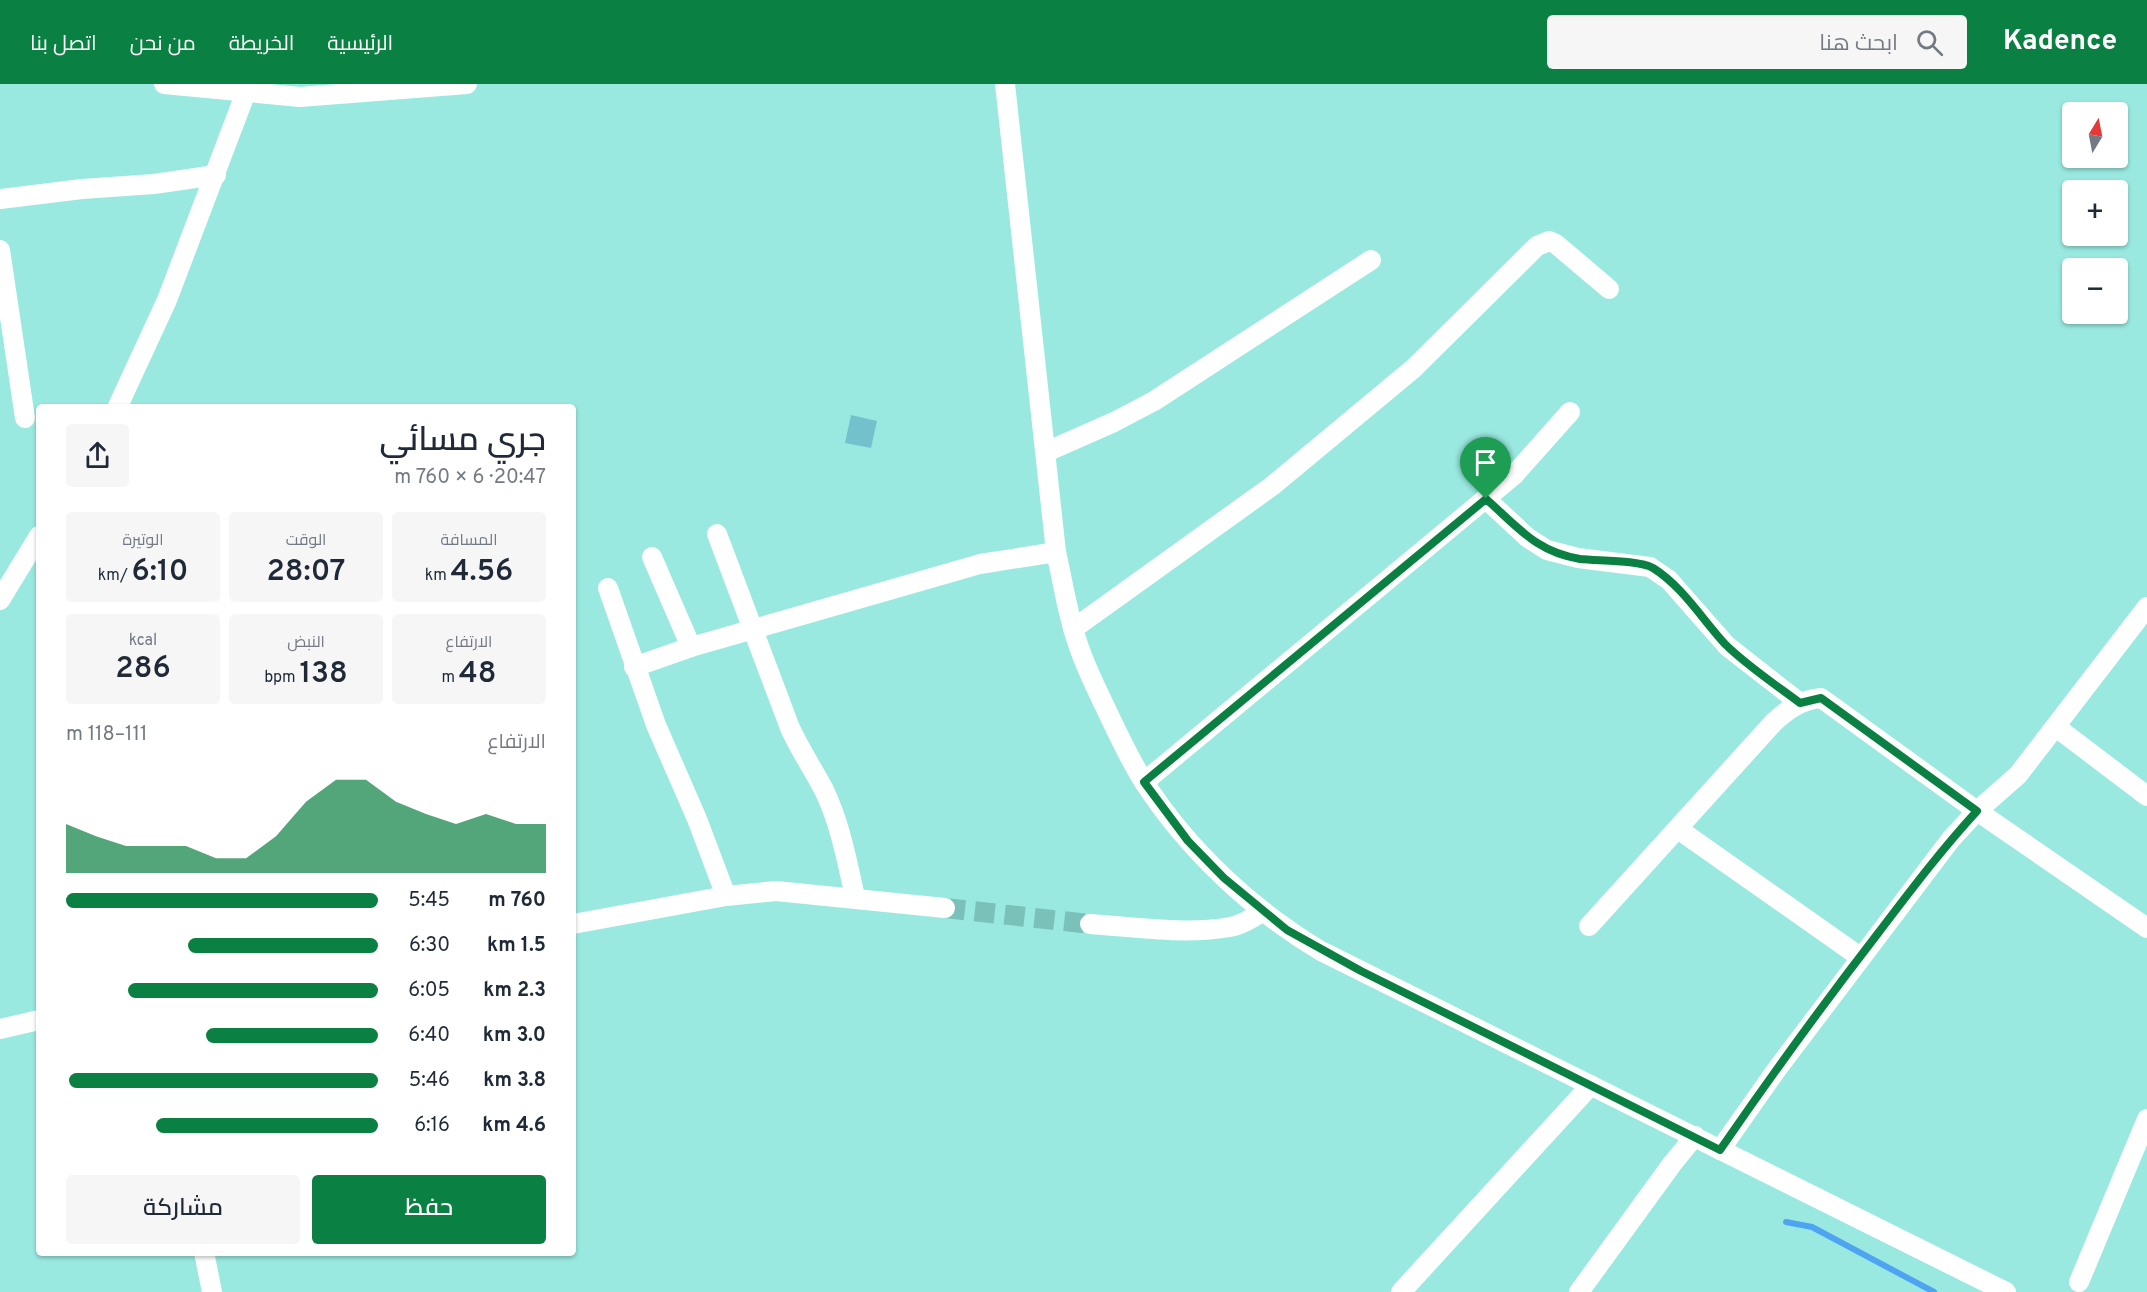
<!DOCTYPE html>
<html lang="ar">
<head>
<meta charset="utf-8">
<style>
	body { margin:0; font-family:Overpass,Cairo,sans-serif; background:#f6f6f7; color:#1f2937; direction:rtl; height:100vh; display:flex; flex-direction:column; font-size:22px; white-space:nowrap }
	* { box-sizing:border-box; margin:0 }
	p { font-size:20px; color:#747a83 }
	.icon { flex:none; width:33px; height:33px; fill:none; stroke:currentColor; stroke-width:2; stroke-linecap:round; stroke-linejoin:round }
	.map { position:relative; flex:1; overflow:hidden; direction:ltr }
	.details { position:absolute; left:36px; top:320px; width:540px; height:852px; display:flex; flex-direction:column; background:#fff; border-radius:6px; box-shadow:0 2px 4px #0004; direction:rtl }
	.details>* { flex:none }
	.needle { width:39px; rotate:10deg }
	.tools { position:absolute; left:2062px; top:18px; display:grid; gap:12px }
	.tools a { display:grid; place-items:center; width:66px; height:66px; border-radius:6px; background:#fff; box-shadow:0 2px 4px #0004; font-size:30px }
	.pin { position:absolute; display:grid; place-items:center; width:51px; height:51px; color:#fff; margin:-62px -26px; border-radius:50% 50% 50% 0; rotate:-45deg; box-shadow:0 0 6px #0007 }
	.pin .icon { rotate:45deg }
	.round { display:grid; place-items:center; flex:none; width:63px; height:63px; border-radius:6px; background:#f6f6f7 }
	.overview { display:flex; align-items:center; justify-content:space-between; height:102px; padding:0 30px }
	h1 { font-size:33px; font-weight:600; line-height:45px }
	.figures { display:grid; grid-template-columns:repeat(3,1fr); gap:9px; height:102px; padding:6px 30px }
	.figures div { display:grid; align-content:center; border-radius:6px; background:#f6f6f7; text-align:center }
	.figures b { font-size:30px; font-weight:600 }
	.figures small { font-size:16px; font-weight:400 }
	.figures p { font-size:16px }
	.chart { height:168px; padding:12px 30px }
	.chart p { display:flex; justify-content:space-between }
	.chart svg { width:100%; height:108px; margin-top:6px; fill:#0b8043; opacity:.7 }
	.button { display:flex; gap:12px; margin-top:auto; padding:12px 30px }
	.button a { flex:1; height:69px; border-radius:6px; background:#0b8043; color:#fff; font-size:24px; font-weight:600; line-height:69px; text-align:center }
	.button a+a { background:#f6f6f7; color:#1f2937 }
	ul { padding:0 30px; list-style:none; font-size:20px }
	li { display:grid; grid-template-columns:96px 72px 1fr; align-items:center; height:45px }
	li i { height:15px; border-radius:8px; background:#0b8043 }
	header { display:flex; align-items:center; gap:36px; box-sizing:border-box; height:84px; padding:0 30px; background:#0b8043; color:#fff }
	header strong { font-size:28px }
	nav { display:flex; gap:33px; margin-inline-start:auto; font-size:21px }
	.search { width:420px; height:54px; background:#f6f6f7; display:flex; align-items:center; gap:15px; box-sizing:border-box; padding:0 21px; border-radius:6px; color:#747a83; font-size:22px }
	.map>svg:first-child { display:block }
	.lines { fill:none; stroke-linecap:round; stroke-linejoin:round }
	.stream { stroke:#4ea4f0; stroke-width:6 }
	.building { fill:#73c1cd }
	.street-tunnel { stroke:#7ac1b9; stroke-width:20; stroke-dasharray:20 10; stroke-linecap:butt }
	.street { stroke:#fff; stroke-width:20 }
	.route-casing { stroke:#fff; stroke-width:12 }
	.route { stroke:#0b8043; stroke-width:8 }
</style>
</head>
<body>
<header>
<strong>Kadence</strong>
<div class="search"><svg class="icon" aria-label="search" viewBox="0 0 24 24"><circle cx="10" cy="10" r="6"/><path d="M15 15l6 6"/></svg>ابحث هنا</div>
<nav><a>الرئيسية</a><a>الخريطة</a><a>من نحن</a><a>اتصل بنا</a></nav>
</header>
<div class="map">
<svg width="2147" height="1208" viewBox="0 0 2147 1208">
	<rect width="100%" height="100%" fill="#99e9e0"/>
	<g class="lines">
		<path class="stream" d="M1786,1138L1812,1143L1934,1208"/>
	</g>
	<path class="building" d="M851,331L877,337L871,364L845,359Z"/>
	<g class="lines">
		<path class="street-tunnel" d="M945,824L1090,840"/>
		<g class="street">
			<path d="M164,0L300,13L467,0"/>
			<path d="M1005,0L1056,468C1062,494 1066,520 1073,544C1081,574 1095,602 1108,629C1119,652 1130,676 1144,698C1188,766 1252,826 1321,867L2006,1208"/>
			<path d="M0,115L82,105L154,100L216,91"/>
			<path d="M0,166L25,334"/>
			<path d="M118,322L167,216L249,0"/>
			<path d="M1046,368L1114,338L1154,317L1371,176"/>
			<path d="M1486,415L1528,454L1547,466L1578,474L1650,483L1669,496L1727,562L1800,619"/>
			<path d="M717,450L790,644C800,666 813,685 824,706C840,739 847,777 855,813"/>
			<path d="M652,473L691,563"/>
			<path d="M608,504L656,641L697,735L726,812"/>
			<path d="M0,516L39,452"/>
			<path d="M1073,545L1272,402L1414,284L1537,162L1549,157L1556,160L1609,205"/>
			<path d="M634,583L691,563L980,480L1056,468"/>
			<path d="M2056,643L2147,712"/>
			<path d="M1144,698L1514,391L1570,328"/>
			<path d="M1678,745L1860,873"/>
			<path d="M573,840L726,812L776,807L945,824"/>
			<path d="M1090,840C1135,843 1185,851 1230,843C1242,841 1253,834 1263,827"/>
			<path d="M1589,842L1774,638C1788,625 1801,616 1821,614L1977,727L2147,844"/>
			<path d="M0,945L39,936"/>
			<path d="M1720,1066L1777,985L1951,755L1977,727L2018,691L2147,523"/>
			<path d="M204,1168L212,1208"/>
			<path d="M2079,1198L2147,1035"/>
			<path d="M1401,1208L1591,1001"/>
			<path d="M1579,1208L1672,1080L1695,1052"/>
		</g>
	</g>
	<g class="lines">
		<defs>
			<path id="route" d="M1486,415C1518,443 1536,468 1580,475C1598,477 1639,476 1653,484C1682,502 1702,535 1725,560C1746,581 1776,601 1800,619L1821,614L1977,727C1942,765 1911,806 1879,848C1824,919 1771,992 1720,1066L1361,887L1287,846L1224,794L1188,757L1144,698Z"/>
		</defs>
		<use href="#route" class="route-casing"/>
		<use href="#route" class="route"/>
	</g>
</svg>
<div class="tools">
<a><svg class="needle" viewBox="-14 -14 28 28"><path d="M0-13l5 13h-10z" fill="#e53935"/><path d="M0 13l5-13h-10z" fill="#747a83"/></svg></a>
<a>+</a>
<a>−</a>
</div>
<div class="pin" style="left:1486px;top:415px;background:#1e9e55"><svg class="icon" aria-label="arrive" viewBox="0 0 24 24"><path d="M6 21V4h12l-3 4 3 4H6"/></svg></div>
<section class="details">
<div class="overview"><div><h1>جري مسائي</h1><p>20:47 · 6 × 760 m</p></div><a class="round"><svg class="icon" aria-label="share" viewBox="0 0 24 24"><path d="M12 15V3M7 8l5-5 5 5M5 13v7h14v-7"/></svg></a></div>
<div class="figures">
<div><p>المسافة</p><b>4.56<small> km</small></b></div>
<div><p>الوقت</p><b>28:07</b></div>
<div><p>الوتيرة</p><b>6:10<small> /km</small></b></div>
</div>
<div class="figures">
<div><p>الارتفاع</p><b>48<small> m</small></b></div>
<div><p>النبض</p><b>138<small> bpm</small></b></div>
<div><p>kcal</p><b>286</b></div>
</div>
<div class="chart"><p><span>الارتفاع</span>111–118 m</p>
<svg viewBox="0 0 160 44" preserveAspectRatio="none"><path d="M0 44V24L10 29L20 33L30 33L40 33L50 38L60 38L70 29L80 15L90 6L100 6L110 15L120 20L130 24L140 20L150 24L160 24V44z"/></svg>
</div>
<ul>
<li><b>760 m</b>5:45<i style="width:100%"></i></li>
<li><b>1.5 km</b>6:30<i style="width:61%"></i></li>
<li><b>2.3 km</b>6:05<i style="width:80%"></i></li>
<li><b>3.0 km</b>6:40<i style="width:55%"></i></li>
<li><b>3.8 km</b>5:46<i style="width:99%"></i></li>
<li><b>4.6 km</b>6:16<i style="width:71%"></i></li>
</ul>
<div class="button"><a>حفظ</a><a>مشاركة</a></div>
</section>
</div>
</body>
</html>
